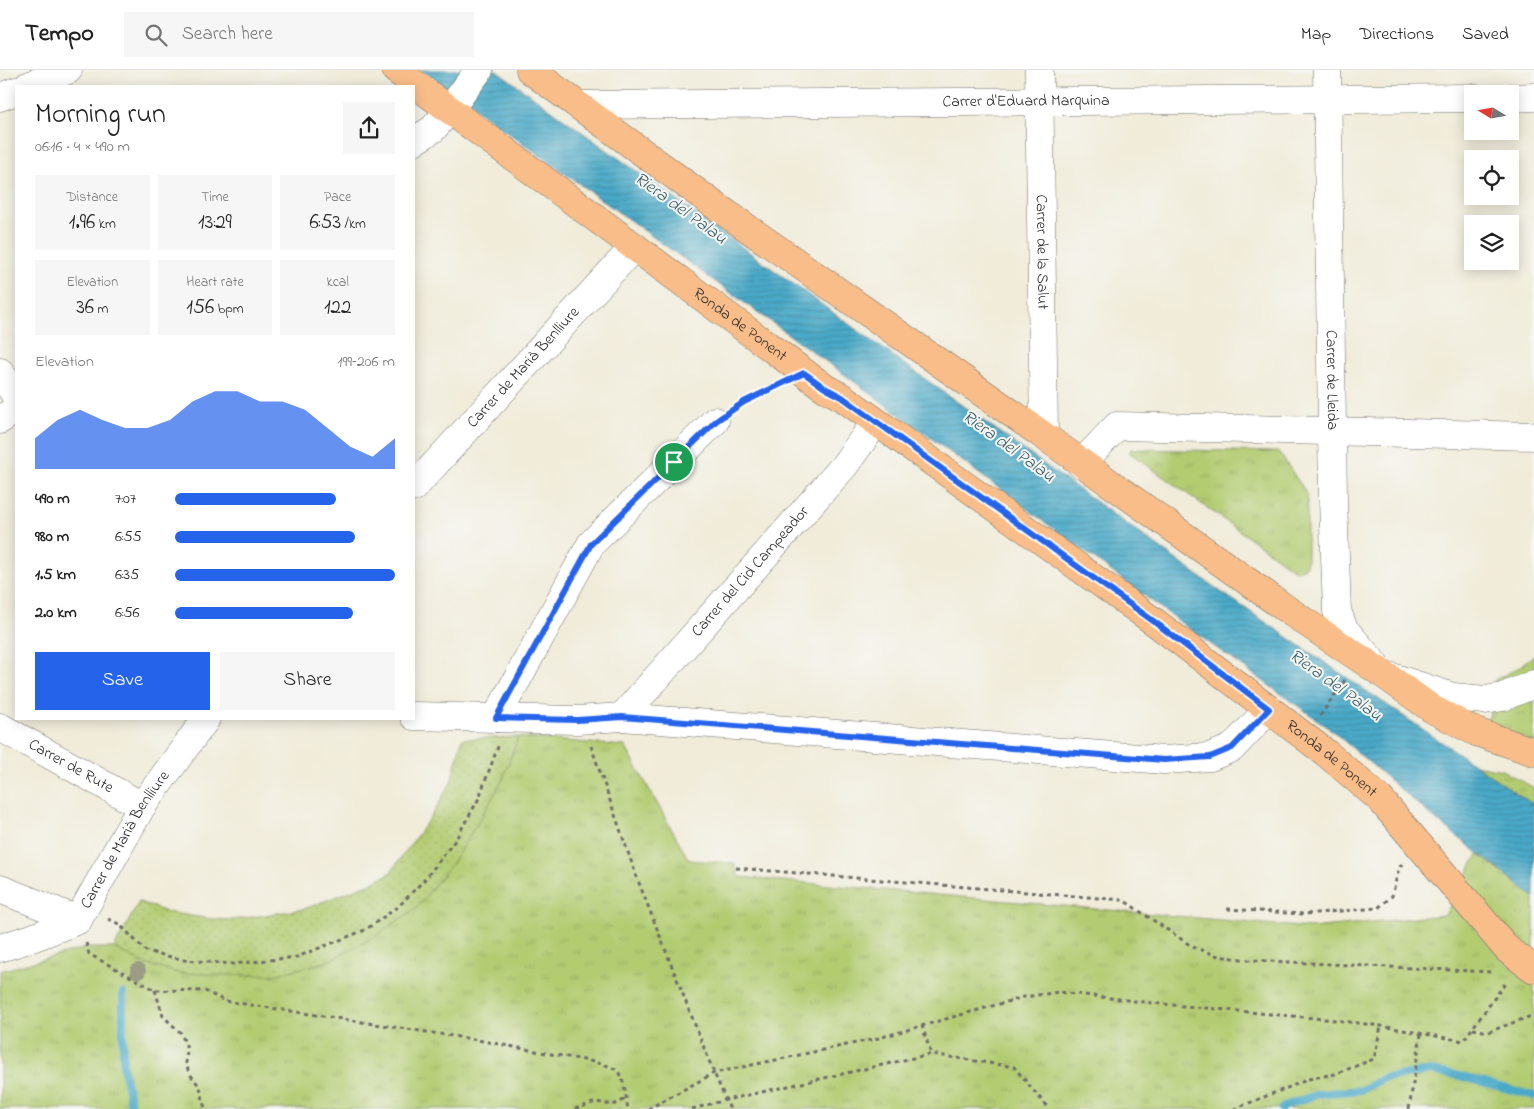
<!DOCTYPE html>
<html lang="en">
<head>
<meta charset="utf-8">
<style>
	body { margin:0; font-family:"Indie Flower",sans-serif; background:#f6f6f6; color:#222; height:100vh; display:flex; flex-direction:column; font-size:19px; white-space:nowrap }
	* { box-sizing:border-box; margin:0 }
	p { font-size:16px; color:#767676 }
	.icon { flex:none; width:28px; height:28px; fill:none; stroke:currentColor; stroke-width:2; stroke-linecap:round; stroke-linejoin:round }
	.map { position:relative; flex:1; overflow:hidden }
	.drawer { position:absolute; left:15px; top:15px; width:400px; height:635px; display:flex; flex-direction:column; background:#fff; border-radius:0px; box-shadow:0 2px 12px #0003 }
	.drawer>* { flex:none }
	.needle { width:32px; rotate:281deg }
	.buttons { position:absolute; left:1464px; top:15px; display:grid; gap:10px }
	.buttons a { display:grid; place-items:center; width:55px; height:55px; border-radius:0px; background:#fff; box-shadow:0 2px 12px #0003; font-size:25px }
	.pin { position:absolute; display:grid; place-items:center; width:42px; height:42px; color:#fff; margin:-21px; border:2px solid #fff; border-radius:50%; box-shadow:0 1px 5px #0007 }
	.round { display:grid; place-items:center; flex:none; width:52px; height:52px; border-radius:0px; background:#f6f6f6 }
	.head { display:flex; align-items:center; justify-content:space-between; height:85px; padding:0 20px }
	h1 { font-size:28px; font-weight:600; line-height:38px }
	.metrics { display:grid; grid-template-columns:repeat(3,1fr); gap:8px; height:85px; padding:5px 20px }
	.metrics div { display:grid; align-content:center; border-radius:0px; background:#f6f6f6; text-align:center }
	.metrics b { font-size:21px; font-weight:600 }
	.metrics small { font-size:14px; font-weight:400 }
	.metrics p { font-size:14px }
	.chart { height:140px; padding:10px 20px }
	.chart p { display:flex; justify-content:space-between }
	.chart svg { width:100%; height:90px; margin-top:5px; fill:#2563eb; opacity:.7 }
	.cta { display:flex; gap:10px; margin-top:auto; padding:10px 20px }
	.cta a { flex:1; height:58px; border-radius:0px; background:#2563eb; color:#fff; font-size:20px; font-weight:600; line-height:58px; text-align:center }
	.cta a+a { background:#f6f6f6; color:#222 }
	ul { padding:0 20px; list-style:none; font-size:16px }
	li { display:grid; grid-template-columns:80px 60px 1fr; align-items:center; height:38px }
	li i { height:12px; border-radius:6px; background:#2563eb }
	header { display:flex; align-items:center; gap:30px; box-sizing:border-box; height:70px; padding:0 25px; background:#fff; border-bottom:1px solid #e0e0e0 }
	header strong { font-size:24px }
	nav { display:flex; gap:28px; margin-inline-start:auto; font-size:18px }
	.search { width:350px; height:45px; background:#f6f6f6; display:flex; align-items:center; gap:12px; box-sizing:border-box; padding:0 18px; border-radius:0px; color:#767676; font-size:19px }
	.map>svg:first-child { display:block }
	.grass { fill:url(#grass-tufts); stroke:#6f7c4e }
	.garden { fill:url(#garden-dots); stroke:#6f7c4e }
	.water { fill:url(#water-rules); stroke:#3a6a7a }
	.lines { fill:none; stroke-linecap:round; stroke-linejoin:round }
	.stream { stroke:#49a9c8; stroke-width:8 }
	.minor-casing { stroke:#706f68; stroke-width:29 }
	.major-casing { stroke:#706f68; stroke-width:29 }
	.path { stroke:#706f68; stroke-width:3; stroke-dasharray:4 4; stroke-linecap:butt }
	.minor { stroke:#fff; stroke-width:28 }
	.major { stroke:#f8bd89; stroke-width:28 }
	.tree { fill:#9b9c85 }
	.route-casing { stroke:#fff; stroke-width:10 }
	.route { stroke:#2563eb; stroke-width:6 }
	.labels { text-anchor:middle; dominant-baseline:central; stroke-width:4; stroke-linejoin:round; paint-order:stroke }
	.street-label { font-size:16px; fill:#2b2b2b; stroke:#f6f6f2 }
	.water-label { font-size:18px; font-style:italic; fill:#375d6a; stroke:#f6f6f2 }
</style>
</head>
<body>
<header>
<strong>Tempo</strong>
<div class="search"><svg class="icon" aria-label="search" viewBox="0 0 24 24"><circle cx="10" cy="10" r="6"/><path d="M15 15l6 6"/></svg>Search here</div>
<nav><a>Map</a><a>Directions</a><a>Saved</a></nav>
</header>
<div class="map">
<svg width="1534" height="1039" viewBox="0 0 1534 1039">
	<defs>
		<pattern id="grass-tufts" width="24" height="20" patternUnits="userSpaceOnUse" patternTransform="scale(1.25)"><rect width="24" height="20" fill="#b3cc72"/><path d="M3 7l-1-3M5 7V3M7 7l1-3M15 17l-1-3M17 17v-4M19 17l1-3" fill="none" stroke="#9aaf63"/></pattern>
		<pattern id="garden-dots" width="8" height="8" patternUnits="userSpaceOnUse" patternTransform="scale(1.25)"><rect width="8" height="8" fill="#b3cc72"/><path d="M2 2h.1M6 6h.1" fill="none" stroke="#9aaf63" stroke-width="1.8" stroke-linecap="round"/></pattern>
		<pattern id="water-rules" width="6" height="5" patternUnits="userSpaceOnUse" patternTransform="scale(1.25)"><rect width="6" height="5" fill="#49a9c8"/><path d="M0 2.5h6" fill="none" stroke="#3d8aa3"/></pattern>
	</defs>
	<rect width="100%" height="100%" fill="#f6f6f2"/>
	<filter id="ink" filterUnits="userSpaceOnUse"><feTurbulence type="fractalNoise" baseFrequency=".02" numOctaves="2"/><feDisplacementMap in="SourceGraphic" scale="10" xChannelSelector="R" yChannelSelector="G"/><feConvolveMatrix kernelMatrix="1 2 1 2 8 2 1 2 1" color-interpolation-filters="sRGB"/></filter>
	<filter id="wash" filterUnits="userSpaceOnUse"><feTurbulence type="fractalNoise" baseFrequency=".0096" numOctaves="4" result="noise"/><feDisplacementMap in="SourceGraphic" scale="20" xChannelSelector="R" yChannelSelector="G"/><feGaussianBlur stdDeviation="1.12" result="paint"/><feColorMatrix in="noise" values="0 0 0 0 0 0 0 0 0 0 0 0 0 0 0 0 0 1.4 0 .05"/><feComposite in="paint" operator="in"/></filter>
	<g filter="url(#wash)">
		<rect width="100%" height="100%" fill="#f1ecda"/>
		<g class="grass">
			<path d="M1131,379L1279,382L1307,424V492L1305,497L1296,501L1130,383Z"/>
			<path d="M1534,585V605L1495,620V610L1516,599Z"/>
			<path d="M1534,629V673L1487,652L1491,640L1508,638Z"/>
			<path d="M518,667L625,676L689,790L734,793L739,807L1310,858L1445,845L1478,784L1534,827V1039H0V901L86,878H114L127,885L417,837L452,793L480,749L502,711Z"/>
			<path d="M1475,695L1502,700L1534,718V735Z"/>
		</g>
		<path class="garden" d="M518,667L502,711L480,749L452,793L417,837L375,867L326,892L274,905H224L179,903L144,894L114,878L139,832L167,842L211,849L232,850L304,839L369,814L390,803L434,742L451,712L462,669Z"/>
		<path class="water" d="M421,0H496L1217,519L1534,735V827L1435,749L1329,658L1180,552L863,318Z"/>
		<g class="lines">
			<g class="stream">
				<path d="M123,923V997L132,1039"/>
				<path d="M1282,1039L1284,1036L1319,1024L1361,1020L1384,1008L1431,1001L1459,1006L1534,1026"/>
			</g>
		</g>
	</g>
	<g filter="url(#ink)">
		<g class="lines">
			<defs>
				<g id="minor">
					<path id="s1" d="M1039,0L1044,366"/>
					<path id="s2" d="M1327,0L1333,429L1337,541L1344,559L1383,604L1453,627L1485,630L1503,627L1534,614"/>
					<path d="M28,16L68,0"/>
					<path d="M0,27L16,21"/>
					<path d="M1510,28L1534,27"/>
					<path id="s3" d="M578,35L1472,28"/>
					<path d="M414,71L433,59L450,39L479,0"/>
					<path d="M0,302L16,326"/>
					<path d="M0,350L16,339"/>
					<path d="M1081,394L1117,356L1534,366"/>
					<path id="s4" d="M414,417L634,177"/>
					<path d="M414,646L577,650L622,647L1164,690L1210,687L1232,678L1269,639"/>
					<path id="s5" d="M622,647L844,396L875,353"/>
					<path d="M496,648L591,474L715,351"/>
					<path id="s6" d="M0,657L142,736"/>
					<path d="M0,819L78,850"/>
					<path id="s7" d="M0,878L32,868L78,850L142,736L206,649"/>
				</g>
				<g id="major">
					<path id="s8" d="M396,0L825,318L842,327L1156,553L1326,683L1380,729L1508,880L1534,899"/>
					<path d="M530,0L713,134L1044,366L1289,541L1383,604L1432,639L1476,662L1534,682"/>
				</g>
			</defs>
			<use href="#minor" class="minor-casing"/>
			<use href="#major" class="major-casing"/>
			<g class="path">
				<path d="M737,337L778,316"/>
				<path d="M1320,646L1345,610"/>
				<path d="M591,676L637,808L714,1003L730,1039"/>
				<path d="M736,798L1123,830L1193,877L1218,886L1248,890L1491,902L1493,901"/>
				<path d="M1227,839L1304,844L1378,838L1392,826L1399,798L1402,794"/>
				<path d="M108,849L119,854L146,881L184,890L233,894L297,887L365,860L398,837L426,808L456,769L478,730L499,674"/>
				<path d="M86,873L89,884L155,920L205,921L225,931L472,969L594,992C600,994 608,995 613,998C626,1005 625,1027 628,1039"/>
				<path d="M155,920L163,946L181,963L187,978L186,993L189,1003L200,1017L205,1039"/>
				<path d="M922,955L931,984"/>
				<path d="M1473,959L1488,962L1534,945"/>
				<path d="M575,1039L596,1032L613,1035L626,1029"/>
				<path d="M648,1039L714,1003L875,969L1024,927L1059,922L1152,933L1335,950L1381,956L1463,971L1507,911"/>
				<path d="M692,1039L726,1030L931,984L1014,997L1049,1039"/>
				<path d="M1234,1039L1312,1008L1335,1004L1374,989L1381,956"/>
				<path d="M1409,1039L1421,964"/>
			</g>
			<use href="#minor" class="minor"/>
			<use href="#major" class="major"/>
		</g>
		<circle class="tree" cx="138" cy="901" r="8"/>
	</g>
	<g class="lines" filter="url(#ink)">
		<defs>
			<path id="route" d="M804,303L825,318L842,327L1156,553L1269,639L1232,678L1210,687L1164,690L622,647L577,650L496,648L591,474L716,351L744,332Z"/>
		</defs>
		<use href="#route" class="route-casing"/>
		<use href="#route" class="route"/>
	</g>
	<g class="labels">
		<g class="street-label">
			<text stroke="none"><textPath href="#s3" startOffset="448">Carrer d'Eduard Marquina</textPath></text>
			<text stroke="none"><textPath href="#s1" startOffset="182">Carrer de la Salut</textPath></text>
			<text stroke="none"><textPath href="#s8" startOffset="428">Ronda de Ponent</textPath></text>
			<text stroke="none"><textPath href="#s4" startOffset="162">Carrer de Marià Benlliure</textPath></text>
			<text stroke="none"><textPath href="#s2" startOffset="310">Carrer de Lleida</textPath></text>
			<text stroke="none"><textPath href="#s5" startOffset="194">Carrer del Cid Campeador</textPath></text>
			<text stroke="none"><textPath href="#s8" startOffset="1162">Ronda de Ponent</textPath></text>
			<text stroke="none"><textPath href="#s6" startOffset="81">Carrer de Rute</textPath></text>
			<text stroke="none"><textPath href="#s7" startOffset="176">Carrer de Marià Benlliure</textPath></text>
		</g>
		<g class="water-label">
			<text transform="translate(680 139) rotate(36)">Riera del Palau</text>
			<text transform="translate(1008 377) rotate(36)">Riera del Palau</text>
			<text transform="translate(1335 616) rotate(36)">Riera del Palau</text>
		</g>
	</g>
</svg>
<div class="buttons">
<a><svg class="needle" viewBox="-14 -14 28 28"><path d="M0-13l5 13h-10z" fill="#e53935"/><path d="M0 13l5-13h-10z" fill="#767676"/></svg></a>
<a><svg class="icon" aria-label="locate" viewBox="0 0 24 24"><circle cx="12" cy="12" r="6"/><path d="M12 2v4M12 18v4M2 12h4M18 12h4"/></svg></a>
<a><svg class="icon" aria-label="layers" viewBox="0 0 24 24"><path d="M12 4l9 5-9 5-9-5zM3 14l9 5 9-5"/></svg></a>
</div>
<div class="pin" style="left:674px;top:392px;background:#1e9e55"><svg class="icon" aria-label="arrive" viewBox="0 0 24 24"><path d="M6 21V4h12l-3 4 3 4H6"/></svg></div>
<section class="drawer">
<div class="head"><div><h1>Morning run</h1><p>06:16 · 4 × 490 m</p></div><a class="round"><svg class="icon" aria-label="share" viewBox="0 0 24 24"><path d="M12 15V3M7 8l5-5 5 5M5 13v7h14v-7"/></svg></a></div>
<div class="metrics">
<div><p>Distance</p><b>1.96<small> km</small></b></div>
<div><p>Time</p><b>13:29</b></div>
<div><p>Pace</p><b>6:53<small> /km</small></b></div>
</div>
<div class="metrics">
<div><p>Elevation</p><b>36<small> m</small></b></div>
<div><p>Heart rate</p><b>156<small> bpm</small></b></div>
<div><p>kcal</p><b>122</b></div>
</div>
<div class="chart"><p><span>Elevation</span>199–206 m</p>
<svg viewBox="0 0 160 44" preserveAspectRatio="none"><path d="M0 44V29L10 20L20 15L30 20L40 24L50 24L60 20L70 11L80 6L90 6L100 11L110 11L120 15L130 24L140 33L150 38L160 29V44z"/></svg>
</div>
<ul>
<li><b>490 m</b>7:07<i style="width:73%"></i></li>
<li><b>980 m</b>6:55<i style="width:82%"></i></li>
<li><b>1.5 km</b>6:35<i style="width:100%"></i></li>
<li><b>2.0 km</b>6:56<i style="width:81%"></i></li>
</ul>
<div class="cta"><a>Save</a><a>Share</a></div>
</section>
</div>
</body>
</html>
